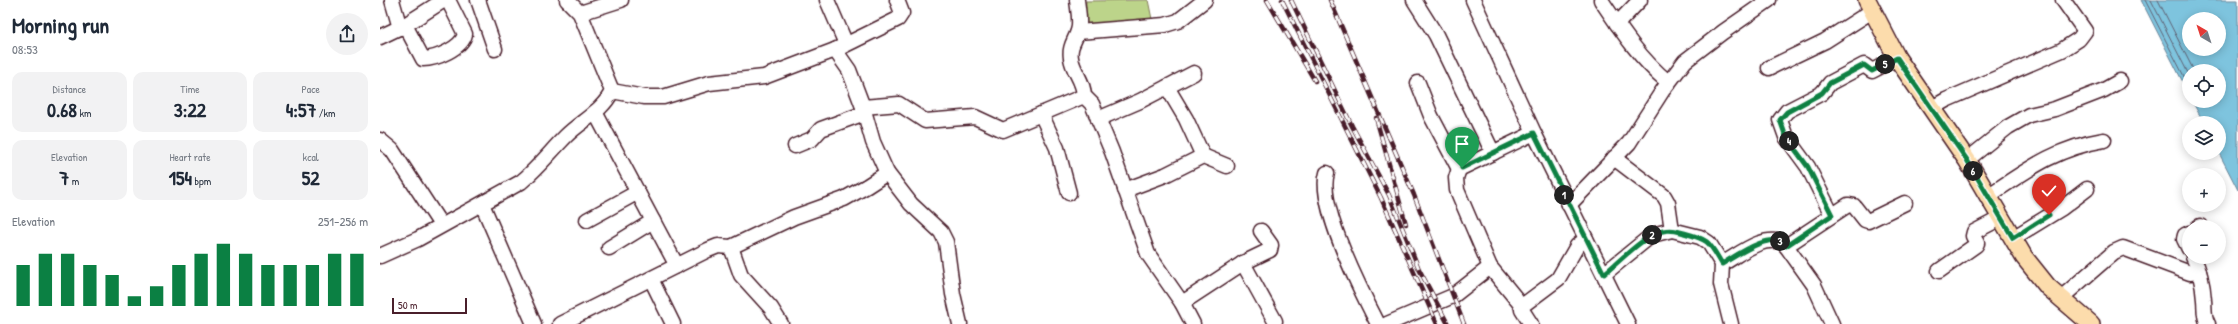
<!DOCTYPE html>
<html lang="en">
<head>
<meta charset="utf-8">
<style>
	body { margin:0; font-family:"Patrick Hand",sans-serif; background:#f2f2f3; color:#1f2937; height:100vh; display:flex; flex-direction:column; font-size:15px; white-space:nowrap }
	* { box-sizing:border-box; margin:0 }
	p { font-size:13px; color:#747a83 }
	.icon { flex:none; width:22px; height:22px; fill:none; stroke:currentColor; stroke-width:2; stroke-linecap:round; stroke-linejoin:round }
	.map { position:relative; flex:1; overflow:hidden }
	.side { display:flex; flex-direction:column; background:#fff; width:380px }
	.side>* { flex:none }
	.needle { width:26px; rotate:321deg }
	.buttons { position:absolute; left:1802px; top:12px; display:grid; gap:8px }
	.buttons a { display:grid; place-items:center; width:44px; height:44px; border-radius:50%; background:#fff; box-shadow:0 2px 10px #0003; font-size:20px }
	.scale { position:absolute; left:12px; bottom:10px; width:75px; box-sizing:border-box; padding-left:4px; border:2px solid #4a1f2b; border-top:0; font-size:11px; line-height:14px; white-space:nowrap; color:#4a1f2b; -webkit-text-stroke:3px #fff; paint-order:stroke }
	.pin { position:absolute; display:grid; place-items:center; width:34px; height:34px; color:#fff; margin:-41px -17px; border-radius:50% 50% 50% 0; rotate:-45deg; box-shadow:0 0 4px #0007 }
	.pin .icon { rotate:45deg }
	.km { position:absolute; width:20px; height:20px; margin:-10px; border-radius:50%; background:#222; color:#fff; font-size:11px; line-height:20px; text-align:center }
	.round { display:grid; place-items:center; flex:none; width:42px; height:42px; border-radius:21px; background:#f2f2f3 }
	.headline { display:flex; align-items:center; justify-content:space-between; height:68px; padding:0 12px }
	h1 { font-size:22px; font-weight:700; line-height:30px }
	.stats { display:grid; grid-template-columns:repeat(3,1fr); gap:6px; height:68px; padding:4px 12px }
	.stats div { display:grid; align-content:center; border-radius:10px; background:#f2f2f3; text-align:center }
	.stats b { font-size:20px; font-weight:700 }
	.stats small { font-size:11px; font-weight:400 }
	.stats p { font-size:11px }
	.chart { height:112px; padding:8px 12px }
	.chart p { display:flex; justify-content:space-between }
	.chart svg { width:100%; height:72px; margin-top:4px; stroke:#0b8043; stroke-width:6 }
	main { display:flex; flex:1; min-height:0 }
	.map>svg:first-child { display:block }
	.green { fill:#bcd48a; stroke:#837a5a }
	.water { fill:#7ec4de; stroke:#698296; fill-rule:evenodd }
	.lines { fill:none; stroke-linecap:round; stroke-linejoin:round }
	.shore { stroke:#5f6173; stroke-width:1 }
	.minor-casing { stroke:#4a1f2b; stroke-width:17 }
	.major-casing { stroke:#4a1f2b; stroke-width:20 }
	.minor { stroke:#fff; stroke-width:14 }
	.major { stroke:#fcdcac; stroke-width:17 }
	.rail-casing { stroke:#4a1f2b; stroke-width:4.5 }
	.rail { stroke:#fff; stroke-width:3; stroke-dasharray:9; stroke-linecap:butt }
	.route-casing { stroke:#fff; stroke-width:8 }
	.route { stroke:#0b8043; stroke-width:5 }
</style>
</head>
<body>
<main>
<section class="side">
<div class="headline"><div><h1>Morning run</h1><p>08:53</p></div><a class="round"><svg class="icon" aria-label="share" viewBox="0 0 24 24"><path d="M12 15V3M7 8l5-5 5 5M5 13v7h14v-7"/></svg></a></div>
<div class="stats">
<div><p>Distance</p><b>0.68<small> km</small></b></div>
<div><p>Time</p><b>3:22</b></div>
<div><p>Pace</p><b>4:57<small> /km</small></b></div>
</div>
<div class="stats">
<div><p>Elevation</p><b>7<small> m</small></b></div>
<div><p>Heart rate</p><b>154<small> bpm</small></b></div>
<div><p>kcal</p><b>52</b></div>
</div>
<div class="chart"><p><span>Elevation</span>251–256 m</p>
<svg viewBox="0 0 160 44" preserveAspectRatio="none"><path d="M5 44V19M15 44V12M25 44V12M35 44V19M45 44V25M55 44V38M65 44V32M75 44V19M85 44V12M95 44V6M105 44V12M115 44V19M125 44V19M135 44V19M145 44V12M155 44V12"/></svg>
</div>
</section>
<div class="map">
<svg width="1858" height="324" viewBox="0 0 1858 324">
	<rect width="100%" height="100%" fill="#fff"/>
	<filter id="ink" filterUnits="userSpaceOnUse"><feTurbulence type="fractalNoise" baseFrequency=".025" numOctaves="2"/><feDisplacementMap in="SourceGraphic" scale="8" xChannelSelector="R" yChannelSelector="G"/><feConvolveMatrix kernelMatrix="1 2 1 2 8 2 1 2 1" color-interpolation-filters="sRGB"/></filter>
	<g filter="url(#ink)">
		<path class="green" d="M768,0L773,24L705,30L706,1Z"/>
		<path class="water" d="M1761,0H1858V190L1839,153V123H1824L1812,101H1839V71H1809V94ZM1809,19H1839V49H1809Z"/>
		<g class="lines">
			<g class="shore">
				<path d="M1765,0L1809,86"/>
				<path d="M1771,0L1809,75"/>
				<path d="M1778,0L1814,71"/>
			</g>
			<defs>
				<g id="minor">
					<path d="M12,0L20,28"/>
					<path d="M98,0L115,49"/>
					<path d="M447,0L466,44"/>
					<path d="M697,0C698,10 701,22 698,31C695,41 689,46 691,58C693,72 704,81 704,96"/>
					<path d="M1034,0L1056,35L1113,153"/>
					<path d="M1093,0L1154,133L1248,324"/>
					<path d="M1221,0C1241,30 1260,59 1288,82"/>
					<path d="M200,13L241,0"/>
					<path d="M1237,24L1260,0"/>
					<path d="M25,25L43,59C56,59 82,48 85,34L68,0"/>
					<path d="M698,32L785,25L798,21L825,0"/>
					<path d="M0,37L25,25L64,0"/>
					<path d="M455,50L518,19L522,13L517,0"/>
					<path d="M1389,68L1445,41L1492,11"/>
					<path d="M1038,83L1051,116L1079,169L1154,133"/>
					<path d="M787,87L806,119L823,156"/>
					<path d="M232,91L264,97H283L329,83L384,77L455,50L469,70L483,107L519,104L545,121L595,117L623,130L704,96L712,104L732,152L768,254L802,303L813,324"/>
					<path d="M483,107L493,142L507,173L531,204L561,232L566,242L573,294L580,324"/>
					<path d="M1552,108L1566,100L1682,50L1699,39L1705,31L1683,0"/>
					<path d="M215,112L297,266"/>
					<path d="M661,114L677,148L689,193"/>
					<path d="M718,119L760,101L814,73"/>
					<path d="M0,140L12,150L61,225"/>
					<path d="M415,146L432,139L441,129L485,113"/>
					<path d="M1234,158L1284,196L1288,203L1292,230"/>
					<path d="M1587,160L1628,127L1649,115L1675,109L1724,90L1740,81"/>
					<path d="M1079,169L1076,178L1077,190L1110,267L1142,306"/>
					<path d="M947,173C937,205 982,293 998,324"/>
					<path d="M745,190L785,175L823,156L847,166"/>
					<path d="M1608,196C1647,170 1676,148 1724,140"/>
					<path d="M102,204L154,324"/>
					<path d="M1189,205L1249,143L1283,90L1305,61L1343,32L1389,0"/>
					<path d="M1452,215L1428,167L1406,137L1400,120L1407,111L1442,93L1450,83L1484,65L1492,71L1517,58"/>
					<path d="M207,220L258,192"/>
					<path d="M1818,227L1820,226"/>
					<path d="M1809,233L1805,235L1804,239L1809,249"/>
					<path d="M1633,238L1682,208L1707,189"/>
					<path d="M1406,246L1468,205L1474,206L1485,220L1488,221L1525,203"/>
					<path d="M351,247L361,275L391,308L401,324"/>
					<path d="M229,248L273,221"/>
					<path d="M0,256L38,239L141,182C158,168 171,151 186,136C201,121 223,111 232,91L200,13L187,0"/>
					<path d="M1813,257C1820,270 1823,285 1824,300C1825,308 1823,316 1828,324"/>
					<path d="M863,263L895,321"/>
					<path d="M1342,264C1360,254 1383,234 1404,243L1434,285L1452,324"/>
					<path d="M1559,271L1596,245L1597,243L1593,236L1594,232L1621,218"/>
					<path d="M1224,274L1272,235L1292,230L1320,237L1329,243L1342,264L1341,284L1351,324"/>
					<path d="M271,279L293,324"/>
					<path d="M1681,298L1734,252L1743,248L1810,273L1819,272"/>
					<path d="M802,303L863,263L890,250L891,245L881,231"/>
					<path d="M180,324L328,250L338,246L351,247L414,217L464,199L487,186L507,173"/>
					<path d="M1007,324L1073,296L1110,267"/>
					<path d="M1151,324L1142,310V306L1178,279L1197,246L1206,239"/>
				</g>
				<path id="major" d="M1487,0L1517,58L1587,160L1644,257L1668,287L1711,324"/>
			</defs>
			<use href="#minor" class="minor-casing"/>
			<use href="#major" class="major-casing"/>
			<use href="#minor" class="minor"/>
			<use href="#major" class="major"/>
			<defs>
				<g id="rail">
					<path d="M887,0L935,81"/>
					<path d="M902,0L1001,198L1057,324"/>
					<path d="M911,0L972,126L1009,195L1039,269L1068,324"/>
					<path d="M950,0L1034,195L1084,324"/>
					<path d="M996,118L1026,224"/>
				</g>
			</defs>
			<use href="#rail" class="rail-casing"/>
			<use href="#rail" class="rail"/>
		</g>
	</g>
	<g class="lines" filter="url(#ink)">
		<defs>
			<path id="route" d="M1082,168L1154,133L1224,274C1239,262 1265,234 1283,231C1291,229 1297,231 1304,233C1330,240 1329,242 1342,264C1356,256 1393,229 1406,246L1452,215L1428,167L1406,137L1400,120L1407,112L1442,93L1450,83L1484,65L1492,71L1517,58L1587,160L1633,238L1669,215"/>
		</defs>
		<use href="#route" class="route-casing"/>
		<use href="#route" class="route"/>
	</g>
</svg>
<div class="buttons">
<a><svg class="needle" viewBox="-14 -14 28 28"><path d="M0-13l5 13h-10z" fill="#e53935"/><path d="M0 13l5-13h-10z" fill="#747a83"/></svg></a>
<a><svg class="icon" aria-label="locate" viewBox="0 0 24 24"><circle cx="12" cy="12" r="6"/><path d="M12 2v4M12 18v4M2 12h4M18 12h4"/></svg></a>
<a><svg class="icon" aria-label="layers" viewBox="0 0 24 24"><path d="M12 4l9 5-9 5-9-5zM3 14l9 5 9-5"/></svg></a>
<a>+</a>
<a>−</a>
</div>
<div class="scale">50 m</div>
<div class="pin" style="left:1082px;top:168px;background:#1e9e55"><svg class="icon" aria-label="arrive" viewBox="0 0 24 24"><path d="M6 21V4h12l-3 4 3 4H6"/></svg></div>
<div class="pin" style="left:1669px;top:215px;background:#d93025"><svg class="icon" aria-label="check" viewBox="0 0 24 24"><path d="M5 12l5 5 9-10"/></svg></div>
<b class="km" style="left:1184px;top:195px">1</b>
<b class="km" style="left:1272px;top:235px">2</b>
<b class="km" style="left:1400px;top:241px">3</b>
<b class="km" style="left:1409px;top:141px">4</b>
<b class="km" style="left:1505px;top:64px">5</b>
<b class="km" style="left:1593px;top:171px">6</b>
</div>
</main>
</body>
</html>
